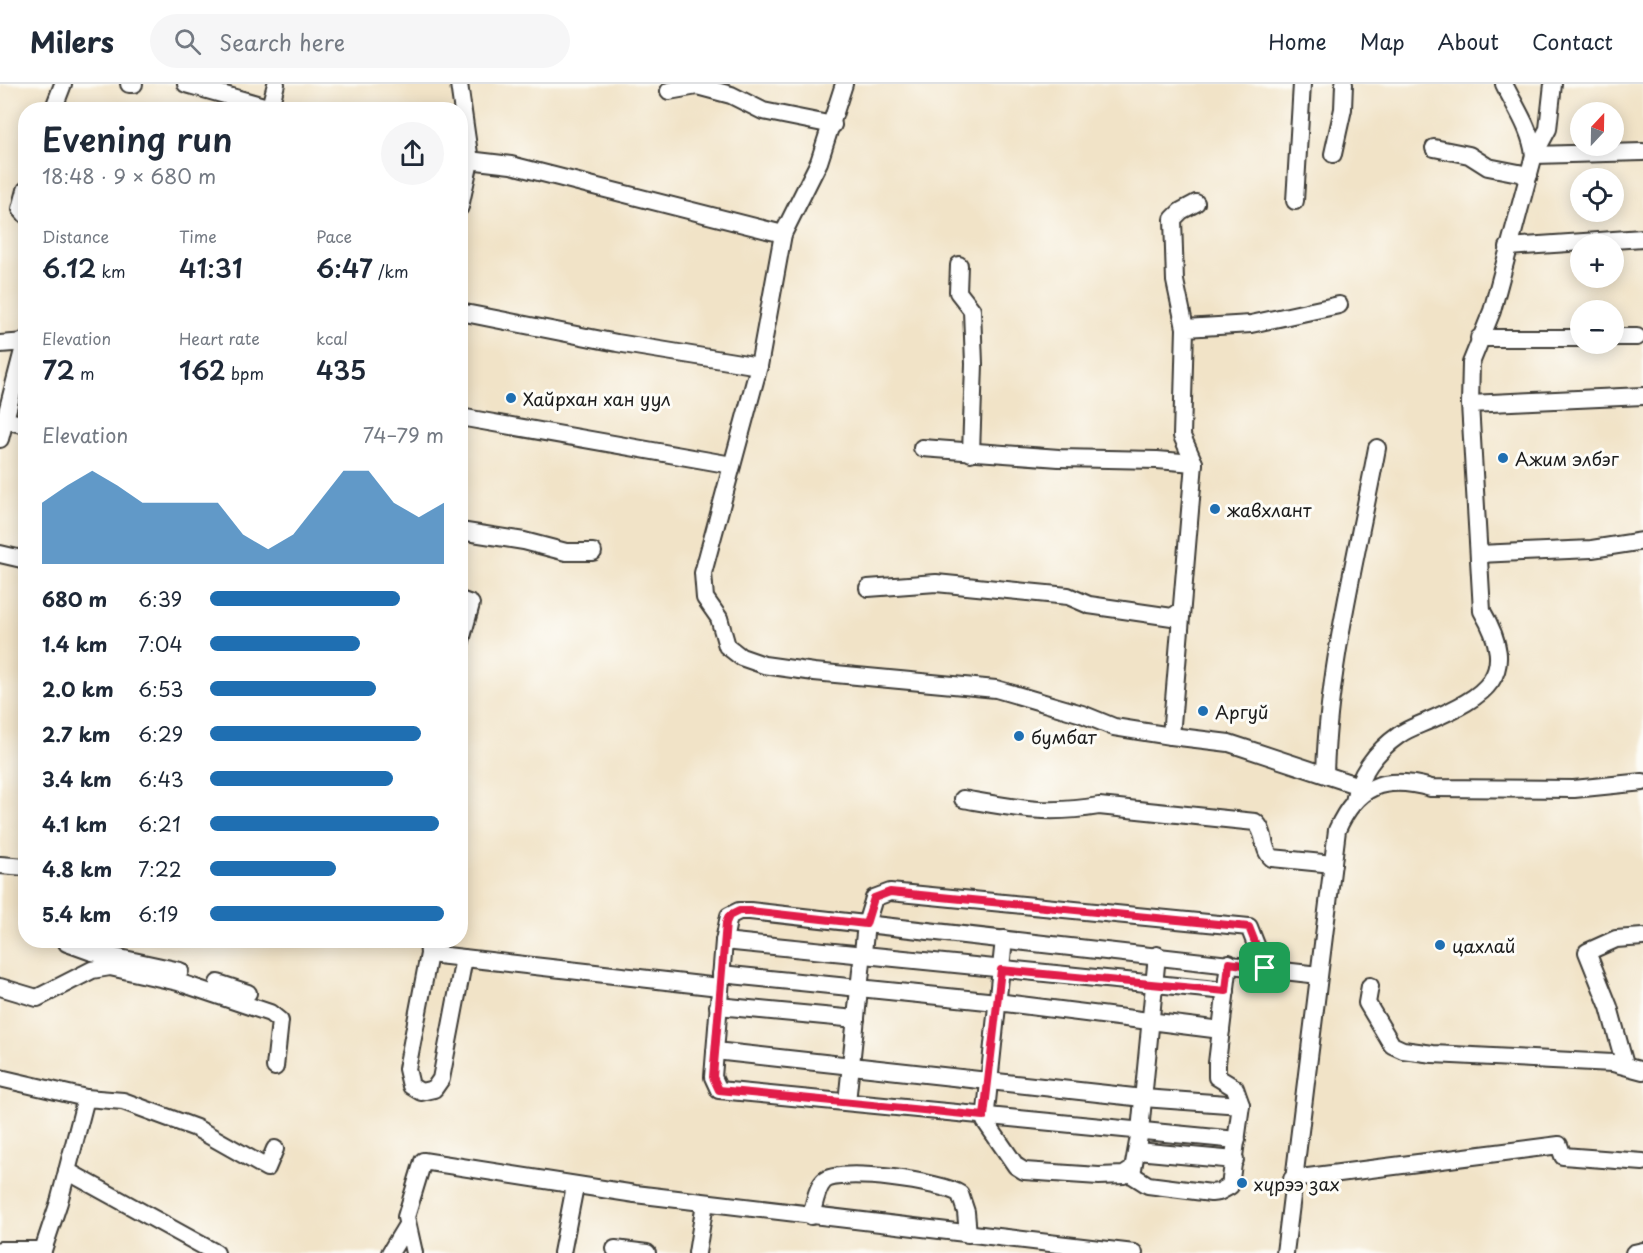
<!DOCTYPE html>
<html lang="en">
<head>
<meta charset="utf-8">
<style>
	body { margin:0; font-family:"Playpen Sans",sans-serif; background:#f6f6f7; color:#1f2937; height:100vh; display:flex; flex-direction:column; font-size:22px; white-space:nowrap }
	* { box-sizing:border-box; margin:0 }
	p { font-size:20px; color:#747a83 }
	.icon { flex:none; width:33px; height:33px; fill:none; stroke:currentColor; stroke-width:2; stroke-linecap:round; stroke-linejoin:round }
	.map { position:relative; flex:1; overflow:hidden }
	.panel { position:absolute; left:18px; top:18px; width:450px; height:846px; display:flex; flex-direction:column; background:#fff; border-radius:24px; box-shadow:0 3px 15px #0003 }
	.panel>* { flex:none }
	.needle { width:39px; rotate:22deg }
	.buttons { position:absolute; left:1570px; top:18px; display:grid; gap:12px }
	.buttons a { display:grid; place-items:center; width:54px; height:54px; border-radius:50%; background:#fff; box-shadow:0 3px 15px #0003; font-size:30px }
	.pin { position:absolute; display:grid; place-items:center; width:51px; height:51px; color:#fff; margin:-26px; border-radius:12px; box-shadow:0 3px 9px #0006 }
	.round { display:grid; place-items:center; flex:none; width:63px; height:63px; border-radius:32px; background:#f6f6f7 }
	.overview { display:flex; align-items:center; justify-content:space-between; height:102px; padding:0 24px }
	h1 { font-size:33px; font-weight:600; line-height:45px }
	.metrics { display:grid; grid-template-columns:repeat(3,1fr); gap:9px; height:102px; padding:6px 24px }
	.metrics div { display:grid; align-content:center }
	.metrics b { font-size:26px; font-weight:600 }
	.metrics small { font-size:16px; font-weight:400 }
	.metrics p { font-size:16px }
	.chart { height:168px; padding:12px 24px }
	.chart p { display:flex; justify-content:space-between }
	.chart svg { width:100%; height:108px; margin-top:6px; fill:#1f6fb2; opacity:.7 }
	ul { padding:0 24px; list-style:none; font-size:20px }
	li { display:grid; grid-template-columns:96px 72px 1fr; align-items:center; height:45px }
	li i { height:15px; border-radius:8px; background:#1f6fb2 }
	header { display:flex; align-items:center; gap:36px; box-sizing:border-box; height:84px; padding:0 30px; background:#fff; border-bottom:2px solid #e0e1e3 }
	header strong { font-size:28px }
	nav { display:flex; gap:33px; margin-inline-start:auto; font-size:21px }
	.search { width:420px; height:54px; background:#f6f6f7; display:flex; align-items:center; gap:15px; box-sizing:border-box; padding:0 21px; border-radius:33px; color:#747a83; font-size:22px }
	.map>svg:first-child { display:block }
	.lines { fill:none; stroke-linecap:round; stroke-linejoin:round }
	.minor-casing { stroke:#3c3a36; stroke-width:20 }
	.minor { stroke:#fff; stroke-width:16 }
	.route-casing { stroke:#fff; stroke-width:12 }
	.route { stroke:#e11d48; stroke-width:8 }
	.poi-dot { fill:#1f6fb2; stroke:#fdfcf7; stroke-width:2 }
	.labels { text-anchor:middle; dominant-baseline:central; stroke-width:6; stroke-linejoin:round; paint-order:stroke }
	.poi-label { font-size:18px; fill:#1c1c1c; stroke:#fdfcf7; text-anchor:start }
</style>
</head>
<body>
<header>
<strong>Milers</strong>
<div class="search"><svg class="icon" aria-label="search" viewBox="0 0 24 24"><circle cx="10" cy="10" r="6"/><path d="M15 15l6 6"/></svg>Search here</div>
<nav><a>Home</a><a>Map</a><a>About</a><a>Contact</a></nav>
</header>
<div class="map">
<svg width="1643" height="1169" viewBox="0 0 1643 1169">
	<rect width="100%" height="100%" fill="#fdfcf7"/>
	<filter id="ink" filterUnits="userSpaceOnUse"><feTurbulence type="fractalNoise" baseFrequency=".0167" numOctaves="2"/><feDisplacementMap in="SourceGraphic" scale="12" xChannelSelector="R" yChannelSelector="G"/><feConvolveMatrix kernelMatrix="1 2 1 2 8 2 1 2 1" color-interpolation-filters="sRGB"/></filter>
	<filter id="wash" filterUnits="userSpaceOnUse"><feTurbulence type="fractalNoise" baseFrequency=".008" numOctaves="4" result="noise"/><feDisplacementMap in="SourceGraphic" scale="24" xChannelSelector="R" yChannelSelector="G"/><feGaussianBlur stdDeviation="1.35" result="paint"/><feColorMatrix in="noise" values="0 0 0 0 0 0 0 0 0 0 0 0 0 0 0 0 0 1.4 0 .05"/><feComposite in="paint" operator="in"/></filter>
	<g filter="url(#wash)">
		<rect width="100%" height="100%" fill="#f1e3c7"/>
	</g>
	<g filter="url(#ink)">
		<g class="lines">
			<defs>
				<g id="minor">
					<path d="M129,0H134"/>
					<path d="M186,0L278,26"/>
					<path d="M459,0L470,77L460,123"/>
					<path d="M1504,0C1515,23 1531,45 1534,71L1643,68"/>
					<path d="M669,7L697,2L731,11L763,27L833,41"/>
					<path d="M270,23L276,0"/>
					<path d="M53,26L63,0"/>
					<path d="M1434,64L1469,71L1488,83L1529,91"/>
					<path d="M1333,70L1343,25L1344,0"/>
					<path d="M460,75L511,81L783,150L759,282L703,489L705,514L719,534L727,562L741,573L764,581L814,588L996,605L1082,630L1114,643L1171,652"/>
					<path d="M26,106L21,125L26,131"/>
					<path d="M1295,117L1302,0"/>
					<path d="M783,150L819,78L844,0"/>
					<path d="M1508,163L1643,154"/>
					<path d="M959,181L958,208L972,226L974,280L971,369"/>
					<path d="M1339,221L1251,240L1185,244L1182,352L1194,379L1171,652L1229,659L1356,701"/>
					<path d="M460,228L617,259L759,282"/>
					<path d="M1185,244L1175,197L1173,135L1181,127L1196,119"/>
					<path d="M1614,253H1637"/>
					<path d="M1479,254H1581"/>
					<path d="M0,260L26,258"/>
					<path d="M1470,320L1643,312"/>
					<path d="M460,333L732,381"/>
					<path d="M4,336L26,341"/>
					<path d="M0,355L26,255"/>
					<path d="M922,364L1059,374L1157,376L1194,379"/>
					<path d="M460,447L524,457L566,468H593"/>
					<path d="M0,470L26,476"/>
					<path d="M1479,470L1592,465L1643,457"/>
					<path d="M868,504L936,499L1068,512L1089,521L1172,533L1181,527"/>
					<path d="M460,516L471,520L460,560"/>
					<path d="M1325,690C1328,581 1357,472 1377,364"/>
					<path d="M963,715C1015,724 1046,731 1099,722L1255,738C1267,748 1261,765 1272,774L1333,780"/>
					<path d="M1354,718C1358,691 1376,667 1399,651C1407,645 1419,641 1428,637C1486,612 1520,592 1482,527L1470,320L1471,279L1492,227L1534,71L1548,45L1553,0"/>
					<path d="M0,781L26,783"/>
					<path d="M1004,855L985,1037L1016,1082L1024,1087L1099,1092L1124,1091L1133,1085L1140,1047L1157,871"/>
					<path d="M66,856L67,859L92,868L180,887"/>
					<path d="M428,856L429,870L407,985L411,1002L421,1008L434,1005L441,995L464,874"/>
					<path d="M724,857L1226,907"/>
					<path d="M429,870L719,903"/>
					<path d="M721,890L997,918L1221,946"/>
					<path d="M218,899L248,909"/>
					<path d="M1370,902L1367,919L1392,961L1403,966L1433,970L1613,979L1643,987"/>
					<path d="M0,903L37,914L92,886L110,883L178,898L270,929L280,937L275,983"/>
					<path d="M718,922L856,935"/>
					<path d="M715,967L1143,1014L1241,1021"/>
					<path d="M1625,981L1609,923L1587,868L1616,855L1643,853"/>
					<path d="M0,994L86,1014"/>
					<path d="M847,1018L866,840L874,814L890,808L1249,843L1265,884"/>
					<path d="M1237,1056L719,1006L713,993L724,857L729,832L739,827H750L1319,891"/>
					<path d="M1137,1067L1235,1076"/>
					<path d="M67,1087L216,1169"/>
					<path d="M1129,1089L1148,1101L1211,1109L1219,1108L1230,1102L1241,1021L1235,1004L1217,993V979L1229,879"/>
					<path d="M1292,1095L1559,1061L1563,1072L1643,1078"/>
					<path d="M811,1132C814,1122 816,1105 824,1097C838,1083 944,1098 960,1110L966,1128L968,1150"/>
					<path d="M615,1165L647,1169"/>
					<path d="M0,1166H43"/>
					<path d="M42,1169L59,1118L86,1014L123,1017L196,1044L267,1084L275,1065"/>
					<path d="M390,1169L407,1141"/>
					<path d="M414,1169L406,1133L423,1077L635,1110L1134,1169"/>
					<path d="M562,1169L575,1102"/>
					<path d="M697,1169L705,1119"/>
					<path d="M1285,1169L1337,746C1357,701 1384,691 1431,704L1574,705L1643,698"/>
					<path d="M1634,1169L1643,1167"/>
				</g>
			</defs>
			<use href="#minor" class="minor-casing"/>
			<use href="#minor" class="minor"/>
		</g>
	</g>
	<g class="lines" filter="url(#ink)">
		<defs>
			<path id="route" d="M890,808L1249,843L1265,884L1229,879L1226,907L1001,886L984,1032L719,1006L713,993L726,839L729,832L739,827H750L866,840L874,814Z"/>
		</defs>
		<use href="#route" class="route-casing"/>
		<use href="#route" class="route"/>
	</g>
	<g class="poi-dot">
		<circle cx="511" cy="314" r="6"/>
		<circle cx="1503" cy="374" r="6"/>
		<circle cx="1215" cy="425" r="6"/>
		<circle cx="1203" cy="627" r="6"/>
		<circle cx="1019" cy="652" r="6"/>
		<circle cx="1440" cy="861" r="6"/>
		<circle cx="1242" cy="1099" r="6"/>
	</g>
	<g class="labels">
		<g class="poi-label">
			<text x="523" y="314">Хайрхан хан уул</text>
			<text x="1515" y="374">Ажим элбэг</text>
			<text x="1227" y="425">жавхлант</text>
			<text x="1215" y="627">Аргуй</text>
			<text x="1031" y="652">бумбат</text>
			<text x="1452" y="861">цахлай</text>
			<text x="1254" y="1099">хүрээ зах</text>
		</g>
	</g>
</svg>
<div class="buttons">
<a><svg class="needle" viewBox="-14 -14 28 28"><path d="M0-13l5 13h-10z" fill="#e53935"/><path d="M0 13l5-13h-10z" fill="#747a83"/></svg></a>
<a><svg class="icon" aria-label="locate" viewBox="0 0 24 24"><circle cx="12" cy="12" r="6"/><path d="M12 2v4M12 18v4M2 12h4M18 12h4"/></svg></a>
<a>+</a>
<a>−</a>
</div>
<div class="pin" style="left:1265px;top:884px;background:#1e9e55"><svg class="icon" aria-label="arrive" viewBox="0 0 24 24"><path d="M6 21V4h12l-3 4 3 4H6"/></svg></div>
<section class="panel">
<div class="overview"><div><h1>Evening run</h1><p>18:48 · 9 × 680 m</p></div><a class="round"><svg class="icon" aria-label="share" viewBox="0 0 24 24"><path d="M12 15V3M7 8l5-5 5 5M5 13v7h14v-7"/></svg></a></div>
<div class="metrics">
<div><p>Distance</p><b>6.12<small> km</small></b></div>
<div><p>Time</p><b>41:31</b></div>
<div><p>Pace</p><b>6:47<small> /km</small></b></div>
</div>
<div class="metrics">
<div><p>Elevation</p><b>72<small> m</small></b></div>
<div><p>Heart rate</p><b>162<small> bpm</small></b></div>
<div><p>kcal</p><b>435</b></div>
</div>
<div class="chart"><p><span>Elevation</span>74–79 m</p>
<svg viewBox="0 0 160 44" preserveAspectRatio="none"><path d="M0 44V19L10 12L20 6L30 12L40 19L50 19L60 19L70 19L80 32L90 38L100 32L110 19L120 6L130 6L140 19L150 25L160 19V44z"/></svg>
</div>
<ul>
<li><b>680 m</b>6:39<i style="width:81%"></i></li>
<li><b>1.4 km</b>7:04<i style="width:64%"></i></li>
<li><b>2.0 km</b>6:53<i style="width:71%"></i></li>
<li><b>2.7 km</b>6:29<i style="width:90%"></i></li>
<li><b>3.4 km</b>6:43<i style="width:78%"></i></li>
<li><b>4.1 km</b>6:21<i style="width:98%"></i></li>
<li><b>4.8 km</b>7:22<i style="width:54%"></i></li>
<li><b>5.4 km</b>6:19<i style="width:100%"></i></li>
</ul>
</section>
</div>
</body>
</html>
